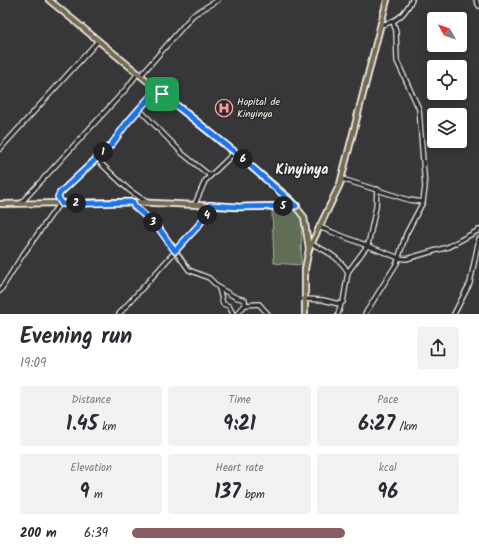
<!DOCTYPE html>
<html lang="en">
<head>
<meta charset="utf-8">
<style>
	body { margin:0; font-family:Kalam,sans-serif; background:#f2f2f3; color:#2b2b33; height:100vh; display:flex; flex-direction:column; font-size:15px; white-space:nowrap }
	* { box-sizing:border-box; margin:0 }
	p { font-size:13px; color:#7c7c81 }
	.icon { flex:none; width:22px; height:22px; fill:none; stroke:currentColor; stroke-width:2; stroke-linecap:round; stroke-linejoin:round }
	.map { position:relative; height:314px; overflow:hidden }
	.drawer { display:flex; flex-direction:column; background:#fff; flex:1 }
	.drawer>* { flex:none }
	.needle { width:26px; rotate:310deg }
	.tools { position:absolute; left:427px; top:12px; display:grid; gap:8px }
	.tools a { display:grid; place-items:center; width:40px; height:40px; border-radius:4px; background:#fff; box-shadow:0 2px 10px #0003; font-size:20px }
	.pin { position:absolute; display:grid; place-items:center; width:34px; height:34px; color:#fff; margin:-17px; border-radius:8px; box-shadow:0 2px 6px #0006 }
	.km { position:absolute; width:20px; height:20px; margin:-10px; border-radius:50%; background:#222; color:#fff; font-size:11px; line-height:20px; text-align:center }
	.round { display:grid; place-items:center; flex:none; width:42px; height:42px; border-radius:4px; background:#f2f2f3 }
	.head { display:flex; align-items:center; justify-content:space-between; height:68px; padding:0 20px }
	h1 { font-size:22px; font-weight:800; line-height:30px }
	.stats { display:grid; grid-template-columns:repeat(3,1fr); gap:6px; height:68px; padding:4px 20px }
	.stats div { display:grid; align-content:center; border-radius:4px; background:#f2f2f3; text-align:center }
	.stats b { font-size:20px; font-weight:800 }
	.stats small { font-size:11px; font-weight:400 }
	.stats p { font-size:11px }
	ul { padding:0 20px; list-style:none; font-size:13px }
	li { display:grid; grid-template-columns:64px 48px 1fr; align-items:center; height:30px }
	li i { height:10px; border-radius:5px; background:#8a5d65 }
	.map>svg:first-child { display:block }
	.green { fill:#616e56; stroke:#aab09f }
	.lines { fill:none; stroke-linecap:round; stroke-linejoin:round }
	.minor-casing { stroke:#f4f1e8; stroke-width:6 }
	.major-casing { stroke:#f4f1e8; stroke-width:8 }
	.minor { stroke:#2a2d2e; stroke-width:3.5 }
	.major { stroke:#746b52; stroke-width:4.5 }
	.route-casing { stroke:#fff; stroke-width:8 }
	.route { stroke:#1a73e8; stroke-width:5 }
	.labels { text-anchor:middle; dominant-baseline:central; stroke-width:3.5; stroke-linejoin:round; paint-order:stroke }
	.poi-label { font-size:10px; fill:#f4f1e8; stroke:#2a2d2e; text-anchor:start }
	.district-label { font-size:14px; font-weight:bold; fill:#f4f1e8; stroke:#2a2d2e }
</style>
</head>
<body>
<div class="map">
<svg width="479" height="314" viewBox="0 0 479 314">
	<rect width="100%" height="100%" fill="#373639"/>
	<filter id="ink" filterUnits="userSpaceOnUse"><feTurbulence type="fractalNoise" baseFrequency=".025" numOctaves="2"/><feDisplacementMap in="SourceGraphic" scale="8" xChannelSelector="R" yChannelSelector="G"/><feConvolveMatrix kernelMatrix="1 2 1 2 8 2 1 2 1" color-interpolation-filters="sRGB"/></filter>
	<g filter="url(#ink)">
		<path class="green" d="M296,208L302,215L301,265L274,263L272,209Z"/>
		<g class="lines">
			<defs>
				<g id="minor">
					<path d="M476,0L479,6"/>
					<path d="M381,25C398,21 404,15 412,0"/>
					<path d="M141,75L193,15L218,0"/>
					<path d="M139,109L183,154L209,175"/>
					<path d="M0,149L98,41"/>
					<path d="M96,159L129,190L148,203"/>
					<path d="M342,179L409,200L423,202"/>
					<path d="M133,202L134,206L158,227L189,270L209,278L219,288L223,304L229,306L233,314"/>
					<path d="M20,204L127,88L138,73"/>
					<path d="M62,204L58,197L60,193L112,144L127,123L149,98L161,94"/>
					<path d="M195,204L205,181L235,152"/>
					<path d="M319,227L399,258L406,259L448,247L479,230"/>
					<path d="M311,244C326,250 340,258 348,272"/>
					<path d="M219,288L235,297L245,300V305L237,314"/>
					<path d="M0,291L22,256L59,204"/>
					<path d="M304,299L323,300L339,304L343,302L348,272L368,245L376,207L377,189"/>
					<path d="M245,305L259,304L268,314"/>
					<path d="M119,314L198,226L208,212L207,208L210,205"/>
					<path d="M338,314L341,304"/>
					<path d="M365,314L397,263L406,234L423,202L425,187L419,109L397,61L396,31L393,22"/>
					<path d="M454,314L470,283L479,239"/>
				</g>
				<g id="major">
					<path d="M49,0L288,197L304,217L309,249"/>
					<path d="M0,204L133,202L239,207L297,206"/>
					<path d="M305,314V269L309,249L340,184L387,0"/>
				</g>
			</defs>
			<use href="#minor" class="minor-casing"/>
			<use href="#major" class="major-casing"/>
			<use href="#minor" class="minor"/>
			<use href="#major" class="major"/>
		</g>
	</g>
	<g class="lines" filter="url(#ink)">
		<defs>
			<path id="route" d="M162,94L235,152L296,206L239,207L210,205L207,208L208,212L198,226L175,251L158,227L134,206L133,202L62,204L58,197L60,193L112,144L127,123L149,98Z"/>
		</defs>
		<use href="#route" class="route-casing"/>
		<use href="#route" class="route"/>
	</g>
	<defs>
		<symbol id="hospital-ring" viewBox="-11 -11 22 22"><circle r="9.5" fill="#2a2d2e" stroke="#ff9aa2" stroke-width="1.5"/><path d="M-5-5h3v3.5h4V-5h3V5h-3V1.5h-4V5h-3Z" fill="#ff9aa2"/></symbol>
	</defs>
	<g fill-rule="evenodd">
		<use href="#hospital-ring" x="214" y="98" width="20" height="20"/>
	</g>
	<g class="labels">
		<g class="poi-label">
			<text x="237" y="102">Hopital de<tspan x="237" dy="12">Kinyinya</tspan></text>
		</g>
		<g class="district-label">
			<text x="302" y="170">Kinyinya</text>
		</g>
	</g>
</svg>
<div class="tools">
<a><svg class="needle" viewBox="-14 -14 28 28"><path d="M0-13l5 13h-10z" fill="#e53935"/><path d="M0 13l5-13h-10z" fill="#7c7c81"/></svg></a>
<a><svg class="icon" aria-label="locate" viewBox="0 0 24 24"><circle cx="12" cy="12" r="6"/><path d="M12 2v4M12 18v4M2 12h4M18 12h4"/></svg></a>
<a><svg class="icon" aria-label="layers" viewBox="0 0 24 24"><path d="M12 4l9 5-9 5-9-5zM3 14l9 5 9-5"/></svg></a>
</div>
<div class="pin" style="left:162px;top:94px;background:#1e9e55"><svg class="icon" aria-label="arrive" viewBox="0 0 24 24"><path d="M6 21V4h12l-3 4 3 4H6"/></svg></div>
<b class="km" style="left:103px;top:152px">1</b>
<b class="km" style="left:76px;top:203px">2</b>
<b class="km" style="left:153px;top:222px">3</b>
<b class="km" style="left:207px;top:215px">4</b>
<b class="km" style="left:283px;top:206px">5</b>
<b class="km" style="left:243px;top:159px">6</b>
</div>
<section class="drawer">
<div class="head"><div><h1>Evening run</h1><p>19:09</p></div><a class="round"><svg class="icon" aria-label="share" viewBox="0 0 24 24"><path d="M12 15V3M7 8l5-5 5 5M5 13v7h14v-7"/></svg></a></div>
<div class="stats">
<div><p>Distance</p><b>1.45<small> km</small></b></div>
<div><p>Time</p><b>9:21</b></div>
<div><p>Pace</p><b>6:27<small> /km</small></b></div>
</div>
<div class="stats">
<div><p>Elevation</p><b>9<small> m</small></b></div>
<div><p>Heart rate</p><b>137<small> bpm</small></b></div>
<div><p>kcal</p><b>96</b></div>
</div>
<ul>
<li><b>200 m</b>6:39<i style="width:65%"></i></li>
</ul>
</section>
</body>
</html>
